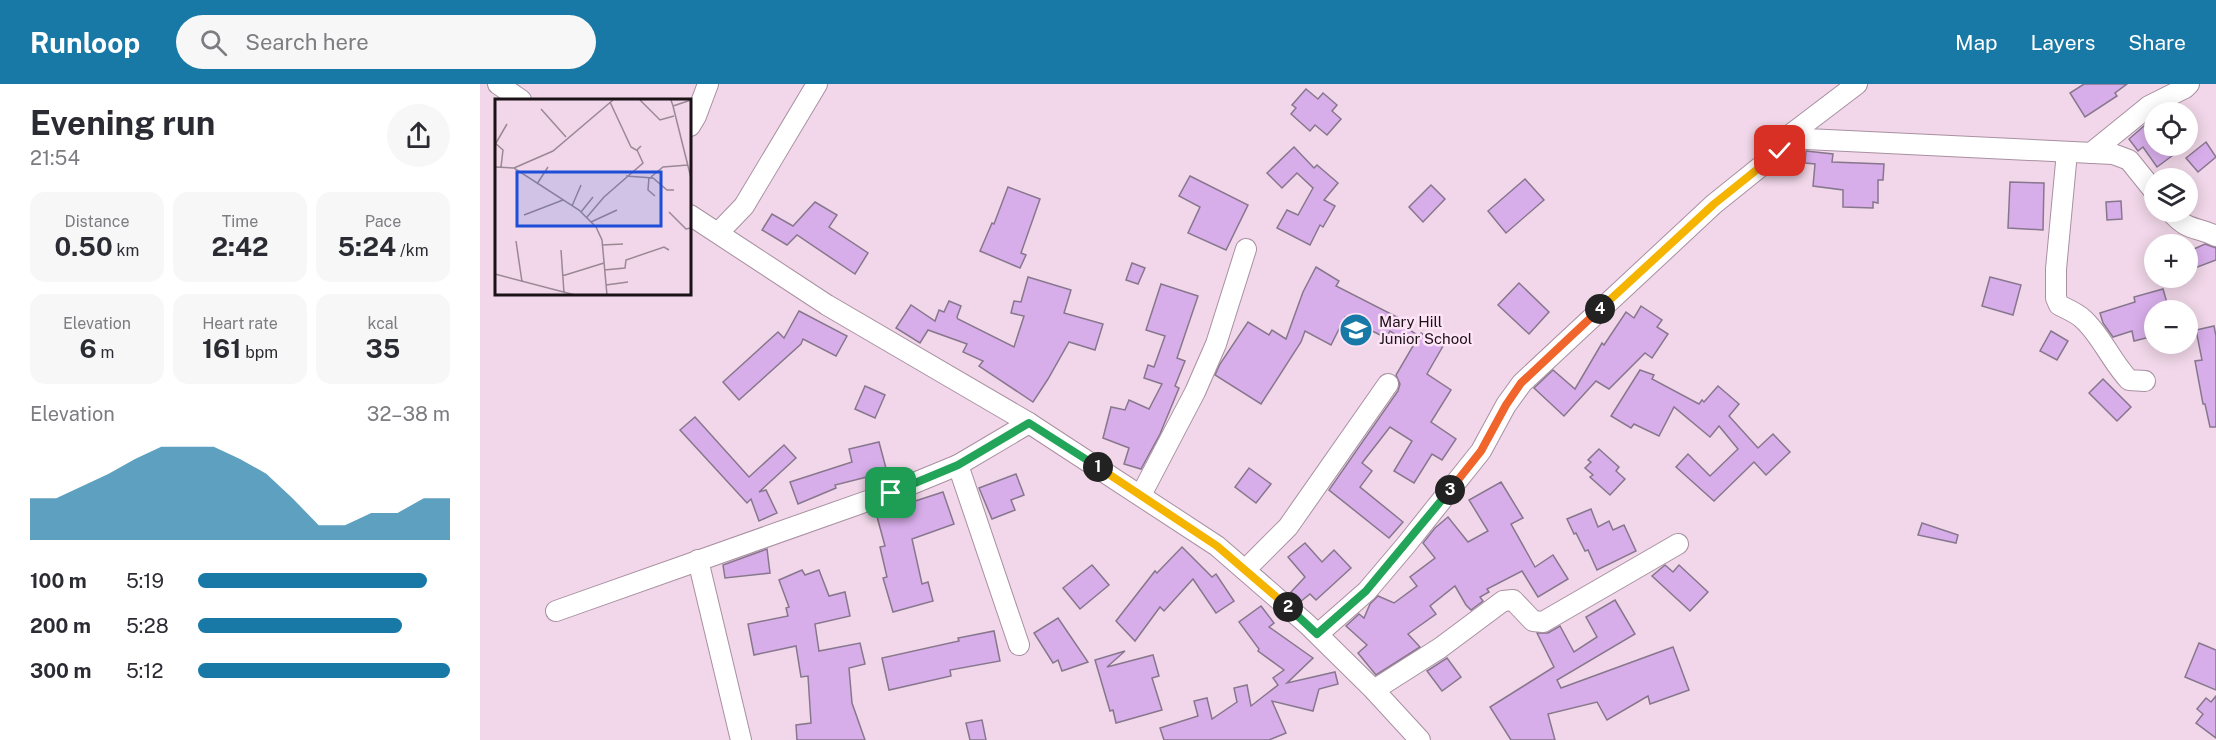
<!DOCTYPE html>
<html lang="en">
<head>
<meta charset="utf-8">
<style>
	body { margin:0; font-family:"Public Sans",sans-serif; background:#f7f7f7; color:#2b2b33; height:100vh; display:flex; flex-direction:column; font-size:22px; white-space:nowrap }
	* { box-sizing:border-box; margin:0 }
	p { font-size:20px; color:#7c7c81 }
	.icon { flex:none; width:33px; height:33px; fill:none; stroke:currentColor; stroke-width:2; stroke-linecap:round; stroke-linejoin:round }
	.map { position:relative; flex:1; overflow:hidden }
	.drawer { display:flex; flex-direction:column; background:#fff; width:480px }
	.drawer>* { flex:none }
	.tools { position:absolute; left:1664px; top:18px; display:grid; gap:12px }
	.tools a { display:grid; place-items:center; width:54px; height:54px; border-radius:50%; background:#fff; box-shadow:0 3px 15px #0003; font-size:30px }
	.pin { position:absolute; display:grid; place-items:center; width:51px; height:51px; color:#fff; margin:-26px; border-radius:12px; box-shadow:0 3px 9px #0006 }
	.km { position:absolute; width:30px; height:30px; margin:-15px; border-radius:50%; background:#222; color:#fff; font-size:16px; line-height:30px; text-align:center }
	.round { display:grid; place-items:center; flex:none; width:63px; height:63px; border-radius:32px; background:#f7f7f7 }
	.headline { display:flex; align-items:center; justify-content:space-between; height:102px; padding:0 30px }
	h1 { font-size:33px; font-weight:700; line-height:45px }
	.stats { display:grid; grid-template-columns:repeat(3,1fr); gap:9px; height:102px; padding:6px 30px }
	.stats div { display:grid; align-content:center; border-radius:15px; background:#f7f7f7; text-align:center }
	.stats b { font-size:26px; font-weight:700 }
	.stats small { font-size:16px; font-weight:400 }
	.stats p { font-size:16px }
	.chart { height:168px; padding:12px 30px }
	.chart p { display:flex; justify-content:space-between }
	.chart svg { width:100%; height:108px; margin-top:6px; fill:#1979a6; opacity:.7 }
	ul { padding:0 30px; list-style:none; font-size:20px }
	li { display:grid; grid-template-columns:96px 72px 1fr; align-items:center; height:45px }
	li i { height:15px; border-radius:8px; background:#1979a6 }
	header { display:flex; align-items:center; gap:36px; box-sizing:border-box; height:84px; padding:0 30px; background:#1979a6; color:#fff }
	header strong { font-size:28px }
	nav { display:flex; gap:33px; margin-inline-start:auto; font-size:21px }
	.search { width:420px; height:54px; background:#f7f7f7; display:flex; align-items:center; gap:15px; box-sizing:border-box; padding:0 21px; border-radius:33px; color:#7c7c81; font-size:22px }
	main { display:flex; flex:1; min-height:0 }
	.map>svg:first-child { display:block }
	.building { fill:#d8aeea; stroke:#87778d; stroke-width:1.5 }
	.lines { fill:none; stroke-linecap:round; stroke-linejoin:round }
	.minor-casing { stroke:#a890a1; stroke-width:22 }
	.minor { stroke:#fff; stroke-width:20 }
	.split-1-casing { stroke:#fff; stroke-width:12 }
	.split-2-casing { stroke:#fff; stroke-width:12 }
	.split-3-casing { stroke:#fff; stroke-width:12 }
	.split-4-casing { stroke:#fff; stroke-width:12 }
	.split-5-casing { stroke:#fff; stroke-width:12 }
	.split-1 { stroke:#22a559; stroke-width:8 }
	.split-2 { stroke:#f5b400; stroke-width:8 }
	.split-3 { stroke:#22a559; stroke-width:8 }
	.split-4 { stroke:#f0652b; stroke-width:8 }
	.split-5 { stroke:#f5b400; stroke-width:8 }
	.labels { text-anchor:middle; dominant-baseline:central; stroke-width:5; stroke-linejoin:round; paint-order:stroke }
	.poi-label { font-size:15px; fill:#1b1218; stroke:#fee4f7; text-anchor:start }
	.inset-road { fill:none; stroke:#9b8895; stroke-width:1.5 }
	.view { fill:#1d4ed8; fill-opacity:0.15; stroke:#1d4ed8; stroke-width:3 }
	.inset-edge { fill:none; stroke:#1b1218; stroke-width:3 }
</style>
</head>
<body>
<header>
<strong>Runloop</strong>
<div class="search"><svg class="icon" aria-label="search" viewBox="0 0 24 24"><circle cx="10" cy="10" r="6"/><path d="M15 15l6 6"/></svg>Search here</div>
<nav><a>Map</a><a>Layers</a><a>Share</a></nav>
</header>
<main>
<section class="drawer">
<div class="headline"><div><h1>Evening run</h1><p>21:54</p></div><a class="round"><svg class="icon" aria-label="share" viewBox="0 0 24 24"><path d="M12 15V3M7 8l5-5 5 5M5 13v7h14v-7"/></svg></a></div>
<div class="stats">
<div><p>Distance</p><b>0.50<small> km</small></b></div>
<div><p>Time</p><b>2:42</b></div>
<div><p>Pace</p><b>5:24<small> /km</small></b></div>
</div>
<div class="stats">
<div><p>Elevation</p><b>6<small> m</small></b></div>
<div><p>Heart rate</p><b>161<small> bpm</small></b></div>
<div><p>kcal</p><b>35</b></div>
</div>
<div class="chart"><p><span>Elevation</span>32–38 m</p>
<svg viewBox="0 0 160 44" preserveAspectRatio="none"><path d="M0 44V27L10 27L20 22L30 17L40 11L50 6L60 6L70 6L80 11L90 17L100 27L110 38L120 38L130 33L140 33L150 27L160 27V44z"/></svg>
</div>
<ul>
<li><b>100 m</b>5:19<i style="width:91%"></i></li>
<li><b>200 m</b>5:28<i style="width:81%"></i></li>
<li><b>300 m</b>5:12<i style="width:100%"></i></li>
</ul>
</section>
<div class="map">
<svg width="1736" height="656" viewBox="0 0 1736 656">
	<rect width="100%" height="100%" fill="#f1d7e9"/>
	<g class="building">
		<path d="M1604,0H1647L1635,9L1637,12L1605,33L1590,9Z"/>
		<path d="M826,5L838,15L843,9L857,21L852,27L861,35L847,51L835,41L830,47L811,30L816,24L812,21Z"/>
		<path d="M1671,36L1674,41V62H1690L1696,69L1677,83L1663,63L1658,67L1649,55Z"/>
		<path d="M1726,58L1736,73L1718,88L1706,74Z"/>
		<path d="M814,63L834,84L837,81L858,99L844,116L855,122L843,143L840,141L830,161L797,144L807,126L818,131L833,104L817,89L802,104L787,89Z"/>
		<path d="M1326,67L1353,70L1352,78L1404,80L1403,96H1398V119L1393,118V124L1363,123V106L1333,102L1335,80L1325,79Z"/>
		<path d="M710,92L768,121L746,166L708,149L720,123L699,112Z"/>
		<path d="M1045,95L1064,116L1026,149L1008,127Z"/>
		<path d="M1530,98L1564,99L1563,146L1528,144Z"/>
		<path d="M951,101L965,115L943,138L929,123Z"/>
		<path d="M528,103L560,115L541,169L546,171L540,184L500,167L512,139L514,140Z"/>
		<path d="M1641,117L1642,135L1627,136L1626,118Z"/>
		<path d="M335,118L357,131L349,143L388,169L375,190L317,151L307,161L282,146L292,130L313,142Z"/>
		<path d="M1725,160L1736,164V176L1707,187V168Z"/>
		<path d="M652,179L665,184L658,200L646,196Z"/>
		<path d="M836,183L859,197L856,202L917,233L915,236L939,252L941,249L963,262L947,290L971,306L951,338L976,355L962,376L952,370L934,399L914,387L932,357L910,343L882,379L892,387L880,403L923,438L909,454L849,406L918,307L920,300L916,291L933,262L910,247L906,254L865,233L851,261L825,247L821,258L781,320L735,291L740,280L768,238L789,251L792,246L806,255L823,208Z"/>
		<path d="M548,193L591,206L584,229L623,240L615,266L589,258L568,295L553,318L499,282L503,277L483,268L487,260L448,246L440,259L416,244L431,221L455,237L459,226L464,228L469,217L481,222L477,233L478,235L534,263L544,232L531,229L534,217L541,218Z"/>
		<path d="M1510,193L1541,201L1533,231L1502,222Z"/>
		<path d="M1039,199L1069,228L1049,250L1018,221Z"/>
		<path d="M681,200L718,212L697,274L705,277L695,302L699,304L680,350L661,385L644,380L649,364L623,354L631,323L645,326L649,316L669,325L682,300L664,294L668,281L674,283L685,252L666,246Z"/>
		<path d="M1683,205L1689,226H1674V252L1654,257L1652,247L1633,253L1623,239L1620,229L1655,218L1654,213Z"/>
		<path d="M1161,222L1182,236L1177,243L1188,250L1172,274L1165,269L1129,305L1116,297L1084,332L1054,304L1073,286L1095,305L1122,259L1124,261L1146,228L1154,234Z"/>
		<path d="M319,227L367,252L356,272L323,255L321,260L259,316L243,298L298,248L304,254Z"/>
		<path d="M1734,242L1736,252V343H1730L1725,320H1723L1715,277L1722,276L1716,246Z"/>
		<path d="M1571,247L1588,257L1577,276L1560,267Z"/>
		<path d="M1160,286L1174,291L1172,295L1219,320L1222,316L1224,318L1238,302L1259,320L1249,332L1278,364L1293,350L1310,368L1286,391L1274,378L1234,417L1196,383L1208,370L1230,392L1258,365L1239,342L1230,353L1194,323L1179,352L1154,340L1151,344L1131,332Z"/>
		<path d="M1623,295L1651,323L1637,337L1609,309Z"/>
		<path d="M385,302L405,311L395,334L375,325Z"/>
		<path d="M215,333L269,393L304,361L316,374L279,408L286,406L297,429L279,437L271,415L267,419L200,346Z"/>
		<path d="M399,358L407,388L355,401L356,404L318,420L310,398L372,378L369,365Z"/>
		<path d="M1119,365L1139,383L1136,387L1145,395L1130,411L1110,393L1113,391L1105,384L1111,378L1108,376Z"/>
		<path d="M769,384L791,400L776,419L755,403Z"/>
		<path d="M536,390L544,411L531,416L535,426L512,435L499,404Z"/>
		<path d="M1021,398L1043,434L1031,440L1055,483L1073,471L1088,495L1058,513L1042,487L1007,505L1009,508L1000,513L1003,517L991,526L986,521L975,502L950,522L956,530L928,550L940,563L896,591L878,569L887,561L866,542L879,530L884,534L890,520L898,512L914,519L937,502L930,493L955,474L943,459L955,444L968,433L988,458L1008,447L989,416Z"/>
		<path d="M463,408L474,440L432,455L442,500L448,498L453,517L413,528L403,494L407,493L400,463L405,462L396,429L411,425L410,422L425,416L426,420Z"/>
		<path d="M1111,425L1118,443L1129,437L1133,446L1144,441L1156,467L1117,486L1108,466L1105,467L1096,449L1094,450L1087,435Z"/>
		<path d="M1442,439L1478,451L1476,459L1438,451Z"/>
		<path d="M825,459L842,478L854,466L871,484L836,516L830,510L820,518L811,508L825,493L808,473Z"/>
		<path d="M702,463L732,493L736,490L754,517L736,529L713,495L684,527L680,523L655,557L636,537L675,487L677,489Z"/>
		<path d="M287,465L290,489L245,494L243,481Z"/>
		<path d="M612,481L629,501L600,525L583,504Z"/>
		<path d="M1185,481L1193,488L1199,481L1228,508L1210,527L1172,492Z"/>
		<path d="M322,486L325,491L339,486L349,512L365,508L370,532L335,540L339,567L380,559L385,580L369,584L372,619L385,656H317L316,641L331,639L328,592L321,593L316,562L274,571L268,540L308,532L306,524L309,523L299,496Z"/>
		<path d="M1135,516L1155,550L1077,596L1081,604L1193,563L1209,606L1170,620L1168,612L1127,636L1117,618L1068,630L1075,656H1031L1010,623L1074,583L1057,549H1068L1080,542L1094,568L1117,553L1106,533Z"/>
		<path d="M781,522L794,539L789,543L833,574L807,599L855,588L858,600L839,605L833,627L792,617L806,649L789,656H684L680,644L718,632L714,617L727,614L732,635L757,618L754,604L767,601L771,622L798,601L793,594L804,586L778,567L779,565L759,538Z"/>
		<path d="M578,534L608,578L582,587L578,576L573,579L554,549Z"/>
		<path d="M514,547L520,577L470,586L471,592L409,606L402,574L479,557L478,554Z"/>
		<path d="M1719,559L1736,566V606L1705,593Z"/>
		<path d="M645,567L627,583L673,571L679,592L672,594L682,626L636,639L633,626L630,627L615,576Z"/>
		<path d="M967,574L981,593L962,607L947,587Z"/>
		<path d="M1736,612V654L1716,639L1723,630L1717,625L1726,614L1731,618Z"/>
		<path d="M502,636L506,656H490L486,639Z"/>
	</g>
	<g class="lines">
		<defs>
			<g id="minor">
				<path d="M18,0L41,16"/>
				<path d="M210,42L216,32L228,0"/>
				<path d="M1306,54L1633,70L1649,76L1674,107"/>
				<path d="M1587,68L1576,185V214L1579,221C1587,225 1597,229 1603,235C1621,251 1631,277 1649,296L1665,297"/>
				<path d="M1611,69L1669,22L1705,4L1709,0"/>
				<path d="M1691,128C1708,148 1716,142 1736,152"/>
				<path d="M210,131L347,221L549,339L737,462L827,540L894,606L940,656"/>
				<path d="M238,149L264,122L337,0"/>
				<path d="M478,381L539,561"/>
				<path d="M661,411L715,308L736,260L766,165"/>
				<path d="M218,476L261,656"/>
				<path d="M765,486L808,443L908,300"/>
				<path d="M76,527L410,409L478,381L549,339"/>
				<path d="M838,550L887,507L926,461L1001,367L1026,321L1042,299L1234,120L1300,67L1306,54L1377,0"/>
				<path d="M894,606L960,564L1023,517L1033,516L1053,537L1063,538L1198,460"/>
			</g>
		</defs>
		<use href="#minor" class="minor-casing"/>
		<use href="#minor" class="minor"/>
	</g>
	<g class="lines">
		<defs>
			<path id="split-1" d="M411,409L478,381L549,339L618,383"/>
			<path id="split-2" d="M618,383L737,462L808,523"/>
			<path id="split-3" d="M808,523L837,550L886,507L970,406"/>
			<path id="split-4" d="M970,406L1001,367L1026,321L1041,299L1120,225"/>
			<path id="split-5" d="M1120,225L1234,120L1300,67"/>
		</defs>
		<use href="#split-1" class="split-1-casing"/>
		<use href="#split-2" class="split-2-casing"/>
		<use href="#split-3" class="split-3-casing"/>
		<use href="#split-4" class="split-4-casing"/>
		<use href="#split-5" class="split-5-casing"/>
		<use href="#split-1" class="split-1"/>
		<use href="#split-2" class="split-2"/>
		<use href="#split-3" class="split-3"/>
		<use href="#split-4" class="split-4"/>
		<use href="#split-5" class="split-5"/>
	</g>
	<defs>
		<symbol id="school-disc" viewBox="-11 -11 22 22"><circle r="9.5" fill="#1979a6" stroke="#fee4f7"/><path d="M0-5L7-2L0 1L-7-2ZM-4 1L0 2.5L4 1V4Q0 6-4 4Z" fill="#fff"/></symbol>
	</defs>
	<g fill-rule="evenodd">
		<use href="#school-disc" x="857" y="227" width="38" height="38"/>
	</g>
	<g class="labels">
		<g class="poi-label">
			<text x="899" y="237">Mary Hill<tspan x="899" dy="17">Junior School</tspan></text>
		</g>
	</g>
	<g transform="translate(15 15)">
		<rect width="196" height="196" fill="#f1d7e9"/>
		<path class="inset-road" d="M145,1L165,21L179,17M176,1L178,7L196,1M115,3L136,48L143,52M178,7L196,79M46,10L71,38M0,44L8,51L6,68M1,44L12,25M0,68L19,69L84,111L101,128L107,141L112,196M19,69L58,52L118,1M131,77L158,79L172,91H179M154,78L153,91L160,97M156,78L168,68L193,66M42,85L53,68M77,107L86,86M86,113L98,98M174,113L191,130L196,129M29,116L68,101M92,118L109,98L148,64L142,51L146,47M96,123L122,111M21,142L27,183M107,146L128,145M66,151L69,194M109,171L130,169L131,161L169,148L174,151M0,175L80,196M67,177L109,164M111,186L133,183"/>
		<path class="view" d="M22,73H166V127H22Z"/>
		<rect width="196" height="196" class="inset-edge"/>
	</g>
</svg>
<div class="tools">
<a><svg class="icon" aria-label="locate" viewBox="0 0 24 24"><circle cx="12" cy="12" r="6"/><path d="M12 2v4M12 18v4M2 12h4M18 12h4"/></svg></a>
<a><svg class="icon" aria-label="layers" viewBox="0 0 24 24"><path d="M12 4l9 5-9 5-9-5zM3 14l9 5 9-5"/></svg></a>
<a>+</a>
<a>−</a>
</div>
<div class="pin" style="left:411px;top:409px;background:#1e9e55"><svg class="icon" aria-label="arrive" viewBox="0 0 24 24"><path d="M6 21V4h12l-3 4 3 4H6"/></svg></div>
<div class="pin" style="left:1300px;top:67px;background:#d93025"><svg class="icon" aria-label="check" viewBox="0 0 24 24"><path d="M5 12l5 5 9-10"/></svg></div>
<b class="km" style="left:618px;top:383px">1</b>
<b class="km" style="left:808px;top:523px">2</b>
<b class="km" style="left:970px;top:406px">3</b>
<b class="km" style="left:1120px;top:225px">4</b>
</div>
</main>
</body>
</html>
